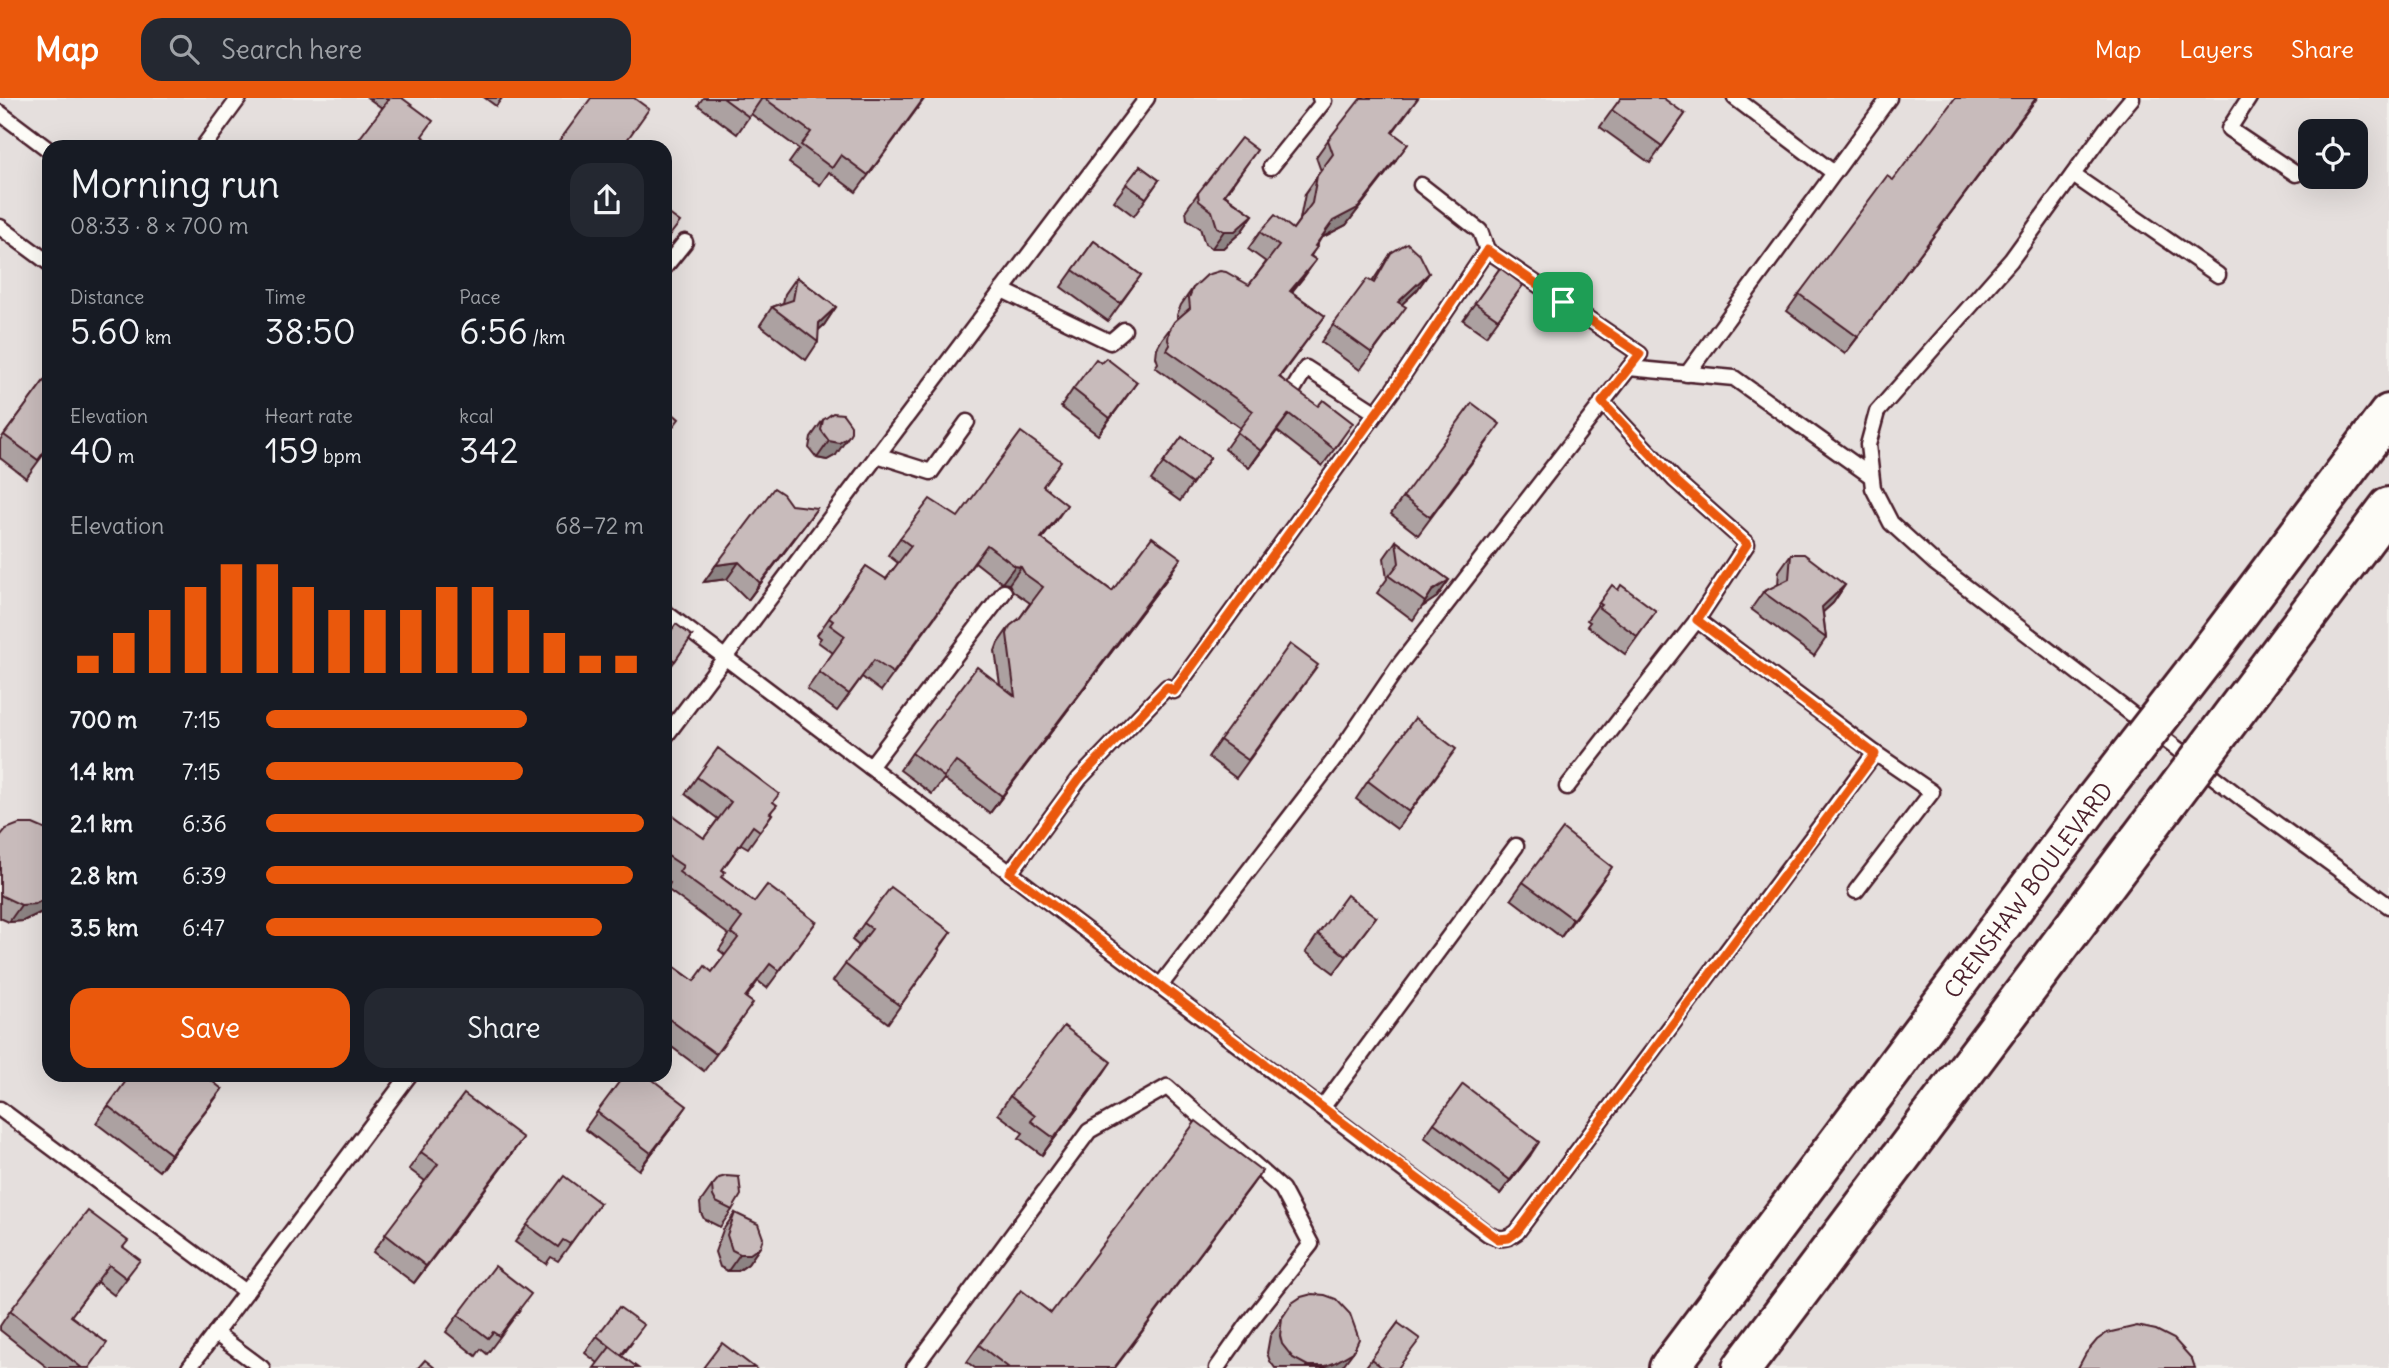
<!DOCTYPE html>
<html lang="en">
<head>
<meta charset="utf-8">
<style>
	body { margin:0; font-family:Delius,sans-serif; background:#242831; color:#f1f3f6; height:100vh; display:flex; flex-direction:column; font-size:26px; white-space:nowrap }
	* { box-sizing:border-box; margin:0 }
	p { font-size:23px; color:#9ea1a6 }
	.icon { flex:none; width:38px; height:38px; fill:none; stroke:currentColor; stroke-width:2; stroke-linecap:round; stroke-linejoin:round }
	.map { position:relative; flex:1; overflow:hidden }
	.panel { position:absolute; left:42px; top:42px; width:630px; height:942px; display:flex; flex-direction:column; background:#171b24; border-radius:21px; box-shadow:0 7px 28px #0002 }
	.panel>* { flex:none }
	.tools { position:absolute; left:2298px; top:21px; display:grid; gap:14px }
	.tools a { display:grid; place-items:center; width:70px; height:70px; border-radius:14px; background:#171b24; box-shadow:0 7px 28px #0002; font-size:35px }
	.pin { position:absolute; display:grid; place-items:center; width:60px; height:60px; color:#fff; margin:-30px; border-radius:14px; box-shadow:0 4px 10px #0006 }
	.round { display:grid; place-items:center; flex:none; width:74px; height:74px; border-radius:21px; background:#242831 }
	.headline { display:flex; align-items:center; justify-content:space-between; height:119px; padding:0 28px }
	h1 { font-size:38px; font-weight:600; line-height:52px }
	.stats { display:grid; grid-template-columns:repeat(3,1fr); gap:10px; height:119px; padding:7px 28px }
	.stats div { display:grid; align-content:center }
	.stats b { font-size:35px; font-weight:600 }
	.stats small { font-size:19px; font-weight:400 }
	.stats p { font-size:19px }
	.chart { height:196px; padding:14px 28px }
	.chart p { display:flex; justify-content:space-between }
	.chart svg { width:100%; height:126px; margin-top:7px; stroke:#ea580c; stroke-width:6 }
	.button { display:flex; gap:14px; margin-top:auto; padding:14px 28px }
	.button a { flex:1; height:80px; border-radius:21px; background:#ea580c; color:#fff; font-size:28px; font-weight:600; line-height:80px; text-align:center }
	.button a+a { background:#242831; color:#f1f3f6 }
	ul { padding:0 28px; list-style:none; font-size:23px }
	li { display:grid; grid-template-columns:112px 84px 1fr; align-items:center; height:52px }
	li i { height:18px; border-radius:9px; background:#ea580c }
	header { display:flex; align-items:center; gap:42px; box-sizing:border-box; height:98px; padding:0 35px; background:#ea580c; color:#fff }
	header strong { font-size:33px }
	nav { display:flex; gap:38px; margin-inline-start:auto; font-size:24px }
	.search { width:490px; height:63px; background:#242831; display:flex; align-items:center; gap:18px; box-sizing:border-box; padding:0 24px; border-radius:21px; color:#9ea1a6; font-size:26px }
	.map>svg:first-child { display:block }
	.built { fill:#e5dfdd; fill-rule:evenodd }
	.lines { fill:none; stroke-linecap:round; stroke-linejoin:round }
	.service-casing { stroke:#4a1f2b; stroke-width:19 }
	.primary-casing { stroke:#4a1f2b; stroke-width:44 }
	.service { stroke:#fdfcf7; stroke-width:14 }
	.primary { stroke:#fdfcf7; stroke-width:38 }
	.primary-bridge-casing { stroke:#4a1f2b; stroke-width:44; stroke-linecap:butt }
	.primary-bridge { stroke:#fdfcf7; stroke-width:38 }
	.wall { fill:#aca1a1; stroke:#4a1f2b; stroke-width:2 }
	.shaded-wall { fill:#8c8383; stroke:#4a1f2b; stroke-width:2 }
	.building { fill:#c8bbbb; stroke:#4a1f2b; stroke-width:2 }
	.route-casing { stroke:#fff; stroke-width:14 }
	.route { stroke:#ea580c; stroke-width:9 }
	.labels { text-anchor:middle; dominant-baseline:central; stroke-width:5; stroke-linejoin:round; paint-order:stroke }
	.street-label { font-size:23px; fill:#4a1f2b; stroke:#fdfcf7 }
</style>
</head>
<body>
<header>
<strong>Map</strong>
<div class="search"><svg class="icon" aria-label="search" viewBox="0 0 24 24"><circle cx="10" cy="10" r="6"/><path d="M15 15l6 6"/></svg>Search here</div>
<nav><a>Map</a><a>Layers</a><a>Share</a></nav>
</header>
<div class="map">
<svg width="2389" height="1270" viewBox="0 0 2389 1270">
	<rect width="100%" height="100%" fill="#f2efeb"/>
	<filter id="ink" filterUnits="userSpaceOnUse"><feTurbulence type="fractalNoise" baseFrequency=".0143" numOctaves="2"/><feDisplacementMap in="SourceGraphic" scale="14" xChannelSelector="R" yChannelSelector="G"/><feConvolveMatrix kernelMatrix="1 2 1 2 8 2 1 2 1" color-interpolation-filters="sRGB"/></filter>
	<g filter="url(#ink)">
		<path class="built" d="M0,0H2389V1270H0ZM2310,33H2356V79H2310ZM49,49H665V976H49Z"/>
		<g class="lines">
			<defs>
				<g id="service">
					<path d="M1735,0L1834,75"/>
					<path d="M2132,0L2106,31L2011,162L1877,314L1868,347L1873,390L1891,425L1935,465L2249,706L2389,808"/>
					<path d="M2249,0L2229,31L2296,76"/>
					<path d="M0,15L49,52"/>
					<path d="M203,49L239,0"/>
					<path d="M1271,69L1324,3L1320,0"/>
					<path d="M2073,77L2218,177"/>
					<path d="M0,129L49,165"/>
					<path d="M665,169L685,144"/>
					<path d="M1002,192L1110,244L1124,232"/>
					<path d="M1629,270L1734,280L1871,378"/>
					<path d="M1687,276L1889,0"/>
					<path d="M1290,297L1306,270L1376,315"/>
					<path d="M877,357L931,374L967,324"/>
					<path d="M665,514L1488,1136C1500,1142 1506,1142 1517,1134L1875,655"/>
					<path d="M1697,522L1875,655L1932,694L1856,793"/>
					<path d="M665,639L1147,0"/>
					<path d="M870,669L1004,494"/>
					<path d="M1567,689L1697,522L1747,446L1675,382L1602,304"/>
					<path d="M1010,775L1079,681L1167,589L1174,593L1393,292L1487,152"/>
					<path d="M1160,888L1340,654L1400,566L1640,256L1487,152L1480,133L1421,87"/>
					<path d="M1322,1010L1516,748"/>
					<path d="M0,1011L246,1194"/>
					<path d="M215,1235L262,1270"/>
					<path d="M189,1270L410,976"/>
					<path d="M914,1270L1089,1033L1167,989L1282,1091L1311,1146L1248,1226L1217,1270"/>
				</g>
				<g id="primary">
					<path d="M2202,564L2389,316"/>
					<path d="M2244,602L2389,409"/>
					<path d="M1669,1270L2094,703"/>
					<path d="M1742,1270L2139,742"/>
				</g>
			</defs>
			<use href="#service" class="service-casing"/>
			<use href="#primary" class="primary-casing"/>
			<use href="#service" class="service"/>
			<use href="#primary" class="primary"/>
			<defs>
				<g id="primary-bridge">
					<path d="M2094,703L2202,564"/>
					<path d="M2139,742L2244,602"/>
				</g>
			</defs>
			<use href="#primary-bridge" class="primary-bridge-casing"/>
			<use href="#primary-bridge" class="primary-bridge"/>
		</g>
		<g class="wall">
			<path d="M368,0H389L382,10Z"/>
			<path d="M485,0H502L496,8Z"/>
			<path d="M703,0H925L856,94L829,74L820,87L789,65L799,51L751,16L737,36L698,7Z"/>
			<path d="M1418,0L1393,34L1396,63L1346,127L1321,140L1311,158L1316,162L1292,194L1325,218L1280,279L1341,342L1322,368L1277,333L1249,370L1225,351L1240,330L1155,269L1158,265L1156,259L1157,250L1162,241L1177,221V217L1181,207L1193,190L1249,187L1266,164L1248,151L1260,134L1293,131L1300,121L1305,96L1321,73L1316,59L1328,42Z"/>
			<path d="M1621,0L1685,16L1650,65L1600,29Z"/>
			<path d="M2037,0L1845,256L1787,213L1799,196L1893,82Z"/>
			<path d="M1257,52L1225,97L1253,117L1241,134L1223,150H1212L1205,146L1200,130L1187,121L1186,112L1198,95Z"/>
			<path d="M1140,68L1159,82L1134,118L1114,103Z"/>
			<path d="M1094,143L1141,177L1108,223L1061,189Z"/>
			<path d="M1391,155L1429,175L1417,192L1402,206L1394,226L1360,272L1321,244L1333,227L1372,184Z"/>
			<path d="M1500,170L1523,187L1486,238L1463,222Z"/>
			<path d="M797,179L836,209L824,227L818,232V244L806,262L760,227L772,209L783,205L785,196Z"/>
			<path d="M1101,265L1137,284L1098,337L1061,309L1073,291Z"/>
			<path d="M49,276V349L26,380L0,360V342Z"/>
			<path d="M823,322L836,357L827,362L817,360L809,350L811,339Z"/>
			<path d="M1182,339L1210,360L1180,403L1151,382Z"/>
			<path d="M1488,343L1418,437L1391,416L1403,399Z"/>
			<path d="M1044,388L1055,424L1042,441L1112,493L1169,478L990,715L944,681L932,696L900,672L912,655L1000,586L995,553L998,545L1010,528L1019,521L1030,505L1013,493L1009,486L1002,485L975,464L881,593L862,579L837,613L807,591L833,555L818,544L821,540L817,537L866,468L886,481L898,465L888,457L900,440Z"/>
			<path d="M805,427L748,502L727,481L704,484L716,467Z"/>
			<path d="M1396,443L1449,482L1437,499L1422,509L1413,522L1377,495L1387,481L1384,460Z"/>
			<path d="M1791,456L1845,487L1833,505L1823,514L1826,540L1814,558L1751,511L1763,494L1778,487L1779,473Z"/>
			<path d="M1618,492L1656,513L1625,556L1587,528L1590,524L1587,522L1599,505Z"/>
			<path d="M692,538L665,577V541Z"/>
			<path d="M1306,584L1236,680L1208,659L1220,642Z"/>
			<path d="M1444,668L1397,731L1356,701L1368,683Z"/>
			<path d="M697,679L773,704L771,715L772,716L748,750L741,746L722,772L721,779L754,804L816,824L767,890L758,883L746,900L741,922L704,973L665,944V862L694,883L712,874L725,857L719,852L729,837L667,791L670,785L665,782V721L704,740L718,721L685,696Z"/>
			<path d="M0,738L42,814L23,823L9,824L0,820Z"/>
			<path d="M1523,784L1600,786L1561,839L1511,801Z"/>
			<path d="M1376,819L1334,875L1306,854L1318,836Z"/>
			<path d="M864,825L951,834L939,851L940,852L888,925L833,883L859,848L852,842Z"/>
			<path d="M1099,982L1042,1057L1019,1040L1023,1035L998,1016L1010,998Z"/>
			<path d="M222,991L210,1008L159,1073L96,1025L108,1008Z"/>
			<path d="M597,1014L675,1025L639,1072L585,1031Z"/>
			<path d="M1434,1025L1530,1058L1500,1096L1424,1039Z"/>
			<path d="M421,1054L511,1057L414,1185L373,1154L425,1083L409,1071Z"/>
			<path d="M1262,1073L1115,1270H975L967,1264L979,1247L1051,1215Z"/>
			<path d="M712,1088L732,1112L720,1129L704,1121L701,1115L700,1105Z"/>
			<path d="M600,1105L558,1163L551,1159L546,1166L515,1144L527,1127Z"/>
			<path d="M735,1115L760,1149L748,1166L738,1173H728L720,1169L715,1154L723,1132Z"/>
			<path d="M123,1149L128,1179L114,1197L97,1184L71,1218L90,1270H48L0,1232V1228L10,1213Z"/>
			<path d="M1292,1205L1341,1270H1275L1270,1263L1267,1255L1270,1238Z"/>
			<path d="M519,1213L487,1256L481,1251L476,1258L446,1234L458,1217Z"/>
			<path d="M1398,1225L1399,1270H1365Z"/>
			<path d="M597,1238L632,1245L622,1258L598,1265L585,1255Z"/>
		</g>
		<g class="shaded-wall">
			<path d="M2036,0H2037L1845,256L1858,239Z"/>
			<path d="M1408,46L1346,127L1321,140L1333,123Z"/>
			<path d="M1253,117L1241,134L1223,150H1212L1224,133Z"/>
			<path d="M1316,162L1304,179L1278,210L1290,193Z"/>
			<path d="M1429,175L1417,192L1386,221L1398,204Z"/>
			<path d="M836,209L824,227L811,239L819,225Z"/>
			<path d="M1137,284L1125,301L1098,337L1110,320Z"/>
			<path d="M1289,316L1277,333L1249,370L1261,353Z"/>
			<path d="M848,339L836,357L827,362L817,360L829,343Z"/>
			<path d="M1067,407L1055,424L1029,457L1041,440Z"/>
			<path d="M817,410L805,427L748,502L760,485Z"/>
			<path d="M1181,460L1169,478L990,715L1002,698Z"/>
			<path d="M739,464L727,481L704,484L716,467Z"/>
			<path d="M1015,468L1021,469L1009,486L1002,485Z"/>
			<path d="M1449,482L1437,499L1422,509L1432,493Z"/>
			<path d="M1845,487L1833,505L1810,526L1822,509Z"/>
			<path d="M1612,769L1600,786L1561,839L1573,821Z"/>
			<path d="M49,799V805L42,814L23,823L9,824L21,807Z"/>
			<path d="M1111,964L1099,982L1042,1057L1054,1040Z"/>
			<path d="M222,991L210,1008L159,1073L171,1056Z"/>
			<path d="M687,1008L675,1025L639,1072L651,1055Z"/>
			<path d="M523,1040L511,1057L414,1185L426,1168Z"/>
			<path d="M1539,1044L1530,1058L1500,1096L1510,1082Z"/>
			<path d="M1262,1073L1250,1090L1114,1270Z"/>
			<path d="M760,1149L748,1166L738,1173H728L740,1156Z"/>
			<path d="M1353,1254L1341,1270H1306L1308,1268Z"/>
		</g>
		<g class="building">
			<path d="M390,0H402L433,23L422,38L437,49H353Z"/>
			<path d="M591,0H634L649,11L622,49H555Z"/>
			<path d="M723,0H762L749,19Z"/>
			<path d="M764,0H924L868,77L841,57L832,70L801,47L811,34Z"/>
			<path d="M1361,0H1418L1392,34L1408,46L1358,110L1333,123L1315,148L1317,149L1310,158L1316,162L1290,193L1325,218L1279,279L1318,308L1323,302L1353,325L1334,351L1289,316L1261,353L1237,334L1253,313L1167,252L1170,247L1168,242L1169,233L1174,224L1190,210L1189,200L1193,190L1207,177L1220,173L1226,174L1249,187L1279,148L1260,134L1275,117L1293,131L1312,105L1317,78L1333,56L1328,42Z"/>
			<path d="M1621,0H1663L1685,16L1662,48L1612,12Z"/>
			<path d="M1955,0H2036L1858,239L1799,196L1887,78L1893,82Z"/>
			<path d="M1241,40L1257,52L1224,97L1253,117L1235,133H1224L1217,129L1212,113L1199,103L1198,95Z"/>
			<path d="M1140,68L1159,82L1146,100L1126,86Z"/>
			<path d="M665,113L680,124L666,142L665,141Z"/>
			<path d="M1094,143L1141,177L1120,205L1073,172Z"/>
			<path d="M1407,145L1420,157L1429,175L1398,204L1406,209L1372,255L1333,227L1367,181L1374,185L1391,155Z"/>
			<path d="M1500,170L1523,187L1498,221L1475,205Z"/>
			<path d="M797,179L836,209L819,225L818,244L772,209L793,202Z"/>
			<path d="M1106,260L1137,284L1110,320L1073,291L1096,261L1101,265Z"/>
			<path d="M49,276V347L38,362L4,337Z"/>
			<path d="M1472,305L1500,326L1430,419L1403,399Z"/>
			<path d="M665,309L679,321L665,339Z"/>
			<path d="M833,315L843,316L851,327V334L848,339L839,345L829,343L821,332L823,322Z"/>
			<path d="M1021,334L1061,363L1043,388L1067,407L1041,440L1112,493L1152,439L1181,460L1002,698L956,663L944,679L912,655L977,569L1015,598L1007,536L1010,528L1019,521L1043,489L1025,476L1021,469L1015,468L987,447L893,575L874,562L849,596L819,574L845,538L830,527L833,523L829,520L866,468L886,481L911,448L900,440L930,401L958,419Z"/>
			<path d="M1182,339L1210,360L1192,386L1163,365Z"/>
			<path d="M774,390L783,396L791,407L817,410L760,485L739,464L716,467Z"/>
			<path d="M1396,443L1449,482L1432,493L1425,504L1389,478L1399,465Z"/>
			<path d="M1791,456H1804L1845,487L1822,509L1826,540L1763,494L1789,481Z"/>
			<path d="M1612,487L1618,492L1621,487L1656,513L1637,538L1599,510L1602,507L1599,505Z"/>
			<path d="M676,526L692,538L675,563L665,556V541Z"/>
			<path d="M1290,546L1318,567L1248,662L1220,642Z"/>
			<path d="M1415,620L1456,651L1409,714L1368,683Z"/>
			<path d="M718,650L779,696L773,704L777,707L770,715L772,716L760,733L753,728L722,772L725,774L721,779L754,804L767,787L816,824L779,873L770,866L745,899L753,905L716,956L665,918V862L694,883L705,868L712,874L738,840L731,835L742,820L679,774L683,768L665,756V721L669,715L704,740L731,704L697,679Z"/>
			<path d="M19,726H33L49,733V799L35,806L21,807L2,798L0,796V738L6,731Z"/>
			<path d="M1563,731L1612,769L1573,821L1523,784Z"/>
			<path d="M891,789L951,834L938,851L940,852L900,908L845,866L872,831L864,825Z"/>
			<path d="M1347,797L1376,819L1346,858L1318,836Z"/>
			<path d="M1064,928L1111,964L1054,1040L1031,1023L1035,1018L1010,998Z"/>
			<path d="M131,976H203L222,991L171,1056L108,1008Z"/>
			<path d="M625,976H645L687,1008L651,1055L597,1014Z"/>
			<path d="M1463,986L1539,1044L1510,1082L1434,1025Z"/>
			<path d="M464,996L523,1040L426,1168L385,1136L438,1066L421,1054Z"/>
			<path d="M1196,1023L1262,1073L1114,1270H1007L1008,1269L979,1247L1021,1192L1051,1215Z"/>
			<path d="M564,1078L600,1105L570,1146L563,1142L558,1149L527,1127Z"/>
			<path d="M726,1078L739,1079L741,1097L732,1112L716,1104L713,1098L712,1088L719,1080Z"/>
			<path d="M88,1113L128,1143L123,1149L140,1162L126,1180L109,1167L71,1218L107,1245L89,1270H82L10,1213Z"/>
			<path d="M735,1115L758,1126L763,1140L760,1149L750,1156H740L732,1152L727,1137Z"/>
			<path d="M495,1168L531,1196L499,1238L493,1234L488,1240L458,1217Z"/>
			<path d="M1312,1196L1325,1197L1336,1201L1350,1216L1359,1241L1353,1254L1334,1265L1326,1268H1308L1293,1260L1282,1246L1280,1238L1282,1220L1292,1205L1301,1199Z"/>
			<path d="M619,1209L644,1227L621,1257L597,1238Z"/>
			<path d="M1398,1225L1420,1241L1398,1270H1383L1371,1261Z"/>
			<path d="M2137,1228L2156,1232L2174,1241L2192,1261L2195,1270H2078L2086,1255L2097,1242L2107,1235Z"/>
			<path d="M722,1245L755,1270H703Z"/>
			<path d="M610,1249L638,1270H594Z"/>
			<path d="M425,1262L435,1270H418Z"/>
		</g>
	</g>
	<g class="lines" filter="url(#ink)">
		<defs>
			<path id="route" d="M1487,152L1640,256L1602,304L1675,382L1747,446L1697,522L1875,656L1517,1134L1509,1140L1498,1141L1010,775L1079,681L1167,589L1174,593L1393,292Z"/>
		</defs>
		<use href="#route" class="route-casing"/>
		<use href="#route" class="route"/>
	</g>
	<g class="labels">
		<g class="street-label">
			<text transform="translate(2028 792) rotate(-53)">CRENSHAW BOULEVARD</text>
		</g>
	</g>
</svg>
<div class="tools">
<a><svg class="icon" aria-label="locate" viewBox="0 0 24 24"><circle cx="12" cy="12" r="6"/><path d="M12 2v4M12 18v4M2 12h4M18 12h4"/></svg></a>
</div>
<div class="pin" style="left:1563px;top:204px;background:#1e9e55"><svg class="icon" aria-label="arrive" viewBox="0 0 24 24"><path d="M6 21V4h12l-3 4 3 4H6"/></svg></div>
<section class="panel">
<div class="headline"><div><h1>Morning run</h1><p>08:33 · 8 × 700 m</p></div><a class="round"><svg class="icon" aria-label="share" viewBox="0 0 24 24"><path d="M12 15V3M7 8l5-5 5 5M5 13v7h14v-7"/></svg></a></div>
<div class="stats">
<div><p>Distance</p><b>5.60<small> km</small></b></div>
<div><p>Time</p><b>38:50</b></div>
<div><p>Pace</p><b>6:56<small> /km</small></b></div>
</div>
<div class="stats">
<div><p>Elevation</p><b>40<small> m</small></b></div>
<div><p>Heart rate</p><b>159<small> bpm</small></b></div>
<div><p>kcal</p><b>342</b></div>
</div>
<div class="chart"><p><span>Elevation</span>68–72 m</p>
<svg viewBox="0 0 160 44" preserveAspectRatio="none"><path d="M5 44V38M15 44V30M25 44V22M35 44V14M45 44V6M55 44V6M65 44V14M75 44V22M85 44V22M95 44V22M105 44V14M115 44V14M125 44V22M135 44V30M145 44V38M155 44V38"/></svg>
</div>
<ul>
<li><b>700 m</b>7:15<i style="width:69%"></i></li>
<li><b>1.4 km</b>7:15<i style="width:68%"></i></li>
<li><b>2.1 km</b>6:36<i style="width:100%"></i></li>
<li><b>2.8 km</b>6:39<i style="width:97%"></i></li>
<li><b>3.5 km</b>6:47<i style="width:89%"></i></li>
</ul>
<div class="button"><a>Save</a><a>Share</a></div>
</section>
</div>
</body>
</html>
